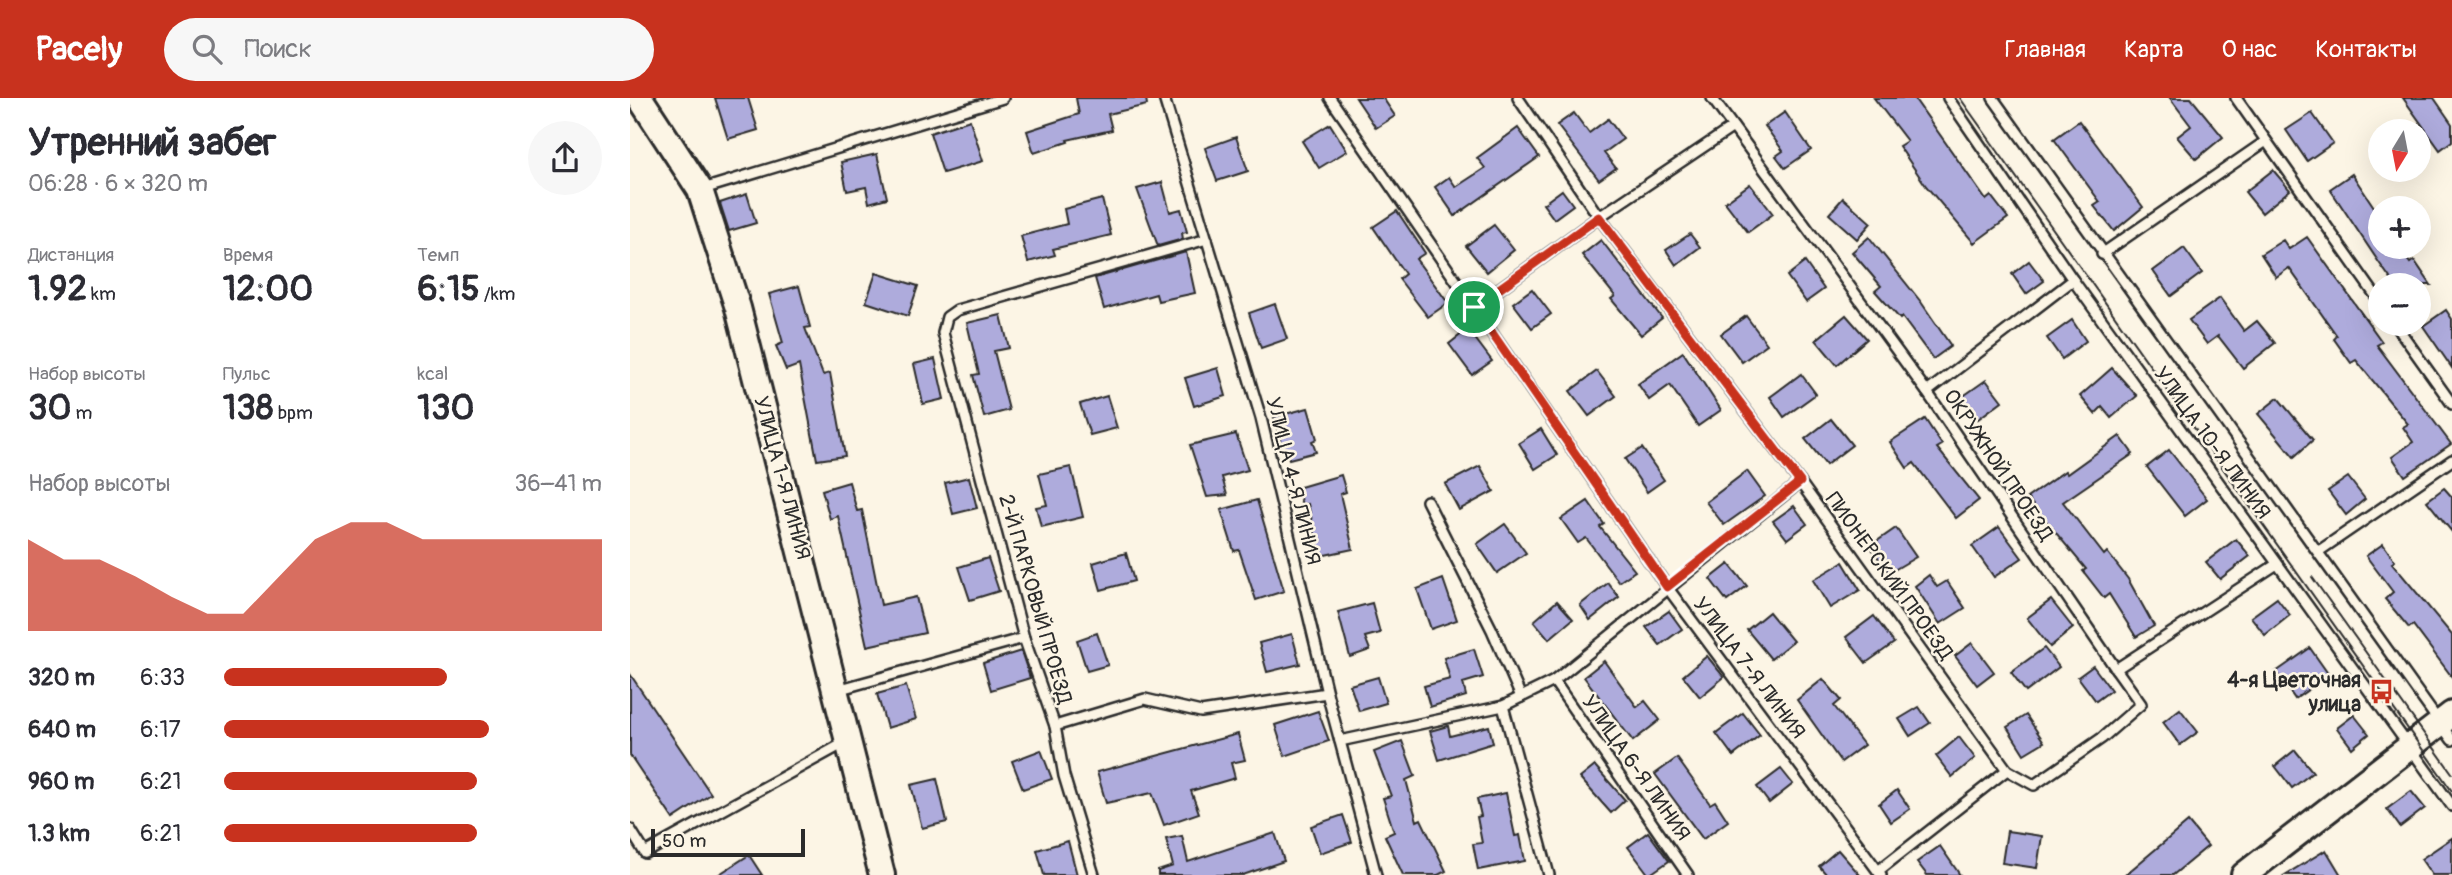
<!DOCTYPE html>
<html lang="ru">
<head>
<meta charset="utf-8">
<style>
	body { margin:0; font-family:Pangolin,sans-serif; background:#f7f7f7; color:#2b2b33; height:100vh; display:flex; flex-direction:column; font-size:26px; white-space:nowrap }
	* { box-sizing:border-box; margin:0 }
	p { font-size:23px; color:#7c7c81 }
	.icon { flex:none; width:38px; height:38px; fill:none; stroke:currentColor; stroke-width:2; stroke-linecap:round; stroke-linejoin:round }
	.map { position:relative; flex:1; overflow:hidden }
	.sheet { display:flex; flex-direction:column; background:#fff; width:630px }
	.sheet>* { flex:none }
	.needle { width:46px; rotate:190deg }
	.fabs { position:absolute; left:1738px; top:21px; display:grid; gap:14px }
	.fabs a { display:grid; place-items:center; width:63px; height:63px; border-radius:50%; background:#fff; box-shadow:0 7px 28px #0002; font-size:35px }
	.scale { position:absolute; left:21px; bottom:18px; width:154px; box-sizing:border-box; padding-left:7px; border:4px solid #2b2b2b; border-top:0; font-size:19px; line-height:24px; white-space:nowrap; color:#2b2b2b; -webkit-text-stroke:5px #fcf5e5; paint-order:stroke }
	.pin { position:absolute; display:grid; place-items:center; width:60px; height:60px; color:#fff; margin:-30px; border:4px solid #fff; border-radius:50%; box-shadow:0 2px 7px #0007 }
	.round { display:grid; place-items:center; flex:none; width:74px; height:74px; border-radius:37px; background:#f7f7f7 }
	.overview { display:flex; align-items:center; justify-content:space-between; height:119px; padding:0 28px }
	h1 { font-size:38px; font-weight:800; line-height:52px }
	.metrics { display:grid; grid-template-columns:repeat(3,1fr); gap:10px; height:119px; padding:7px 28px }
	.metrics div { display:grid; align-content:center }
	.metrics b { font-size:35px; font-weight:800 }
	.metrics small { font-size:19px; font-weight:400 }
	.metrics p { font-size:19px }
	.chart { height:196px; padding:14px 28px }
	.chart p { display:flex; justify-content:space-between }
	.chart svg { width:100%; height:126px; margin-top:7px; fill:#c8321e; opacity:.7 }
	ul { padding:0 28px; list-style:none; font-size:23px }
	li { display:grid; grid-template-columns:112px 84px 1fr; align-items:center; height:52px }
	li i { height:18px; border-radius:9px; background:#c8321e }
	header { display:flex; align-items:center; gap:42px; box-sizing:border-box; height:98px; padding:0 35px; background:#c8321e; color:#fff }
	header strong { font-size:33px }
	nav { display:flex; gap:38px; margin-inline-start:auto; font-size:24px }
	.search { width:490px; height:63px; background:#f7f7f7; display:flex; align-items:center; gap:18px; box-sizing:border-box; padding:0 24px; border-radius:38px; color:#7c7c81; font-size:26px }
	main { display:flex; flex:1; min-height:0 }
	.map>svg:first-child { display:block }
	.building { fill:#aeabdc; stroke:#2b2b2b; stroke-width:2 }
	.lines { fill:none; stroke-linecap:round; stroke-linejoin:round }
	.lane-casing { stroke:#2b2b2b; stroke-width:14 }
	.secondary-casing { stroke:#2b2b2b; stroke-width:30 }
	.lane { stroke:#fcf5e5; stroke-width:9 }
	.secondary { stroke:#fcf5e5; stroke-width:24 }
	.tram { stroke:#2b2b2b; stroke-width:2 }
	.route-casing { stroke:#fff; stroke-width:14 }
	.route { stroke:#c8321e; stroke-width:9 }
	.labels { text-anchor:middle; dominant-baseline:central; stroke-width:5; stroke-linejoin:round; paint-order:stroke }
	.street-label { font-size:21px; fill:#2b2b2b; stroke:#fcf5e5 }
	.poi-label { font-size:21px; font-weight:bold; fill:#2b2b2b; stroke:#fcf5e5; text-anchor:end }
</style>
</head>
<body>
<header>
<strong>Pacely</strong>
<div class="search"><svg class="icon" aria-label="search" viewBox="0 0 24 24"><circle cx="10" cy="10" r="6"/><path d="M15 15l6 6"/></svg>Поиск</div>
<nav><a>Главная</a><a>Карта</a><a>О нас</a><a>Контакты</a></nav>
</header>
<main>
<section class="sheet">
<div class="overview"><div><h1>Утренний забег</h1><p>06:28 · 6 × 320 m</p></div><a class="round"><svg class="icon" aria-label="share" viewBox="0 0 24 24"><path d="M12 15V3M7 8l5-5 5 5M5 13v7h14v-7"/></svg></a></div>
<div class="metrics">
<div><p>Дистанция</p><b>1.92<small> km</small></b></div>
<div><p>Время</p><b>12:00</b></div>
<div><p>Темп</p><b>6:15<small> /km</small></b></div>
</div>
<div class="metrics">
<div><p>Набор высоты</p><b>30<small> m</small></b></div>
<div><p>Пульс</p><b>138<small> bpm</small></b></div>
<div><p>kcal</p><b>130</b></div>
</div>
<div class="chart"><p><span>Набор высоты</span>36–41 m</p>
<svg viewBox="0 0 160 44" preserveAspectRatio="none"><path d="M0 44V12L10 19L20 19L30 25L40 32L50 38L60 38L70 25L80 12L90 6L100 6L110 12L120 12L130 12L140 12L150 12L160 12V44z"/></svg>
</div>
<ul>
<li><b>320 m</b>6:33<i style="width:59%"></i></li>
<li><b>640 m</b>6:17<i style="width:70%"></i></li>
<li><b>960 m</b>6:21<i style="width:67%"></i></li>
<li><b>1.3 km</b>6:21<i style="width:67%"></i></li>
</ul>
</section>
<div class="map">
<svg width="1822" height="777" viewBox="0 0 1822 777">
	<rect width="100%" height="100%" fill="#fcf5e5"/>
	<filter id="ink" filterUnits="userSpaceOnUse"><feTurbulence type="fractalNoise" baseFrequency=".0143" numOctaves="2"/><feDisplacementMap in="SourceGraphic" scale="14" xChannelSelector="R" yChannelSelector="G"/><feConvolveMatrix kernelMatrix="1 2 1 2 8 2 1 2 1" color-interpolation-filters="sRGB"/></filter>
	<g filter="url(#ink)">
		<g class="building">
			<path d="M85,0H118L128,32L98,41Z"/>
			<path d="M446,0H516L517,7L478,16L482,32L437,42L438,44L404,55L397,33L449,16Z"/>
			<path d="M726,0H753L765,18L746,30Z"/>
			<path d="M1244,0H1284L1356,102L1361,98L1378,120L1344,145L1296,88L1269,48L1277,43Z"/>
			<path d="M1540,0H1561L1593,39L1566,61L1547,39L1561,28Z"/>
			<path d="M1773,0H1804L1822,26V43L1810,52Z"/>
			<path d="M1155,14L1181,52L1155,70L1146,58L1153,53L1135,28Z"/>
			<path d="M944,15L959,35L978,21L993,41L974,55L986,70L969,82L927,27Z"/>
			<path d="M1682,15L1703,45L1677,63L1656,32Z"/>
			<path d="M340,22L353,63L313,75L300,35Z"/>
			<path d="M1449,23L1513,109L1484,133L1464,108L1470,104L1424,41Z"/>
			<path d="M700,26L717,53L689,70L672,43Z"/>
			<path d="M888,30L909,59L825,118L805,89L819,79L826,89L855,70L847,60Z"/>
			<path d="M606,39L618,73L587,83L575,50Z"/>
			<path d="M247,56L257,100L239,105L236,89L217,93L211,64Z"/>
			<path d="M1643,72L1660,92L1632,115L1615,94Z"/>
			<path d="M1722,76L1750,118V149H1768L1780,165L1784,162L1801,187H1765L1750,166L1700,91Z"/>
			<path d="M532,84L540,114L551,111L557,134L552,135L553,141L528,148L507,91Z"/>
			<path d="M1120,86L1143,116L1118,134L1095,104Z"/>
			<path d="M932,92L943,107L924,121L913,106Z"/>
			<path d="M117,96L126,125L99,133L90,105Z"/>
			<path d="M1213,100L1241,125L1227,141L1199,116Z"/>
			<path d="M472,101L481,137L423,151L425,157L398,164L391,138L437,126L434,111Z"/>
			<path d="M767,113L795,155L786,161L818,205L798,219L769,181L775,176L743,129Z"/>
			<path d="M864,127L884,152L857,174L836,148Z"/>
			<path d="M1060,136L1070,149L1046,167L1036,152Z"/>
			<path d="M1239,139L1291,204L1321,248L1303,261L1272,219L1270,221L1245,193L1251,188L1222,154Z"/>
			<path d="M1677,139L1752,244L1747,247L1821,346L1775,378L1762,359L1783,344L1773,329L1778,326L1726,262L1721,265L1704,241L1707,238L1659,170L1646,179L1631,156L1653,142L1659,151Z"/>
			<path d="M971,142L1032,220L1011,237L981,201L985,198L952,157Z"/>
			<path d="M1554,150L1572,175L1541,198L1523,173Z"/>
			<path d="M556,154L565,195L528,203L526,196L474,211L465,180Z"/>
			<path d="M1399,163L1414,183L1396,196L1382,176Z"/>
			<path d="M1175,164L1194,191L1176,204L1157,178Z"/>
			<path d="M246,175L288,188L278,218L236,204Z"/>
			<path d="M169,188L180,229L175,230L193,277L200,275L215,358L187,362L169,267L156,272L146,248L153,245L139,196Z"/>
			<path d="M902,191L921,216L902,230L883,205Z"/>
			<path d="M1590,200L1614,233L1627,223L1645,245L1613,270L1588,238L1577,246L1559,222Z"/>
			<path d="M645,206L657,241L631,250L619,215Z"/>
			<path d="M1816,212L1822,221V270L1793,228Z"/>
			<path d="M371,217L379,250L364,253L379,312L354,319L343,277L349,276L337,225Z"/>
			<path d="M1216,217L1237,241L1207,267L1186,242Z"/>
			<path d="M1116,218L1137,246L1112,264L1091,236Z"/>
			<path d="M1442,222L1456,243L1432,261L1417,240Z"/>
			<path d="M838,231L862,263L842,277L819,246Z"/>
			<path d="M1053,254L1091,312L1068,328L1040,287L1019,302L1008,286Z"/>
			<path d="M305,261L314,301L293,306L284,266Z"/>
			<path d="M588,270L596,298L564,308L555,280Z"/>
			<path d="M1482,270L1507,298L1481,320L1472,309L1465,316L1450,298Z"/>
			<path d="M967,273L986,298L959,318L940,293Z"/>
			<path d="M1171,276L1186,296L1154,319L1140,299Z"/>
			<path d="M1356,282L1372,303L1348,321L1332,299Z"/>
			<path d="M477,298L487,330L460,337L450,306Z"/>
			<path d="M1648,300L1683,342L1664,359L1628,316Z"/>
			<path d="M678,310L687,341L682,343L686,354L659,361L655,350H652L644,319Z"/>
			<path d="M1201,321L1222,347L1196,367L1175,341Z"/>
			<path d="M1295,321L1312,347L1307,350L1349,402L1326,420L1284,365L1277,370L1260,344Z"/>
			<path d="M911,331L927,357L905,371L889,345Z"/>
			<path d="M606,336L618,372L592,379L597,397L577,399L560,347Z"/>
			<path d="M1490,338L1503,356L1433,404L1474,457L1477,454L1498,481L1524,528L1506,539L1479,496L1474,500L1453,473L1456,471L1397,400L1435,373L1437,376Z"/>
			<path d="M1012,350L1034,382L1017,394L995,361Z"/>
			<path d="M1539,352L1577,401L1555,418L1517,369Z"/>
			<path d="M850,368L864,393L829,412L815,386Z"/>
			<path d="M441,369L453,419L411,429L406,409L417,407L409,376Z"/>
			<path d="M1117,373L1135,398L1094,427L1076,404Z"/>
			<path d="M711,377L716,394L710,396L723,451L690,458L678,406L672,407L667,390Z"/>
			<path d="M339,379L347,410L323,416L315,385Z"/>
			<path d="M1718,379L1735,401L1716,417L1698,393Z"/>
			<path d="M219,384L227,413L232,412L251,507L286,499L295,535L237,548L208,418L200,421L192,392Z"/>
			<path d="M1814,390L1822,399V434L1797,403Z"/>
			<path d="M627,402L654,493L626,502L609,452L604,453L591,412Z"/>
			<path d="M958,403L974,426L970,429L1005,473L989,484L956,440L948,445L931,421Z"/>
			<path d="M1164,408L1177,426L1157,441L1143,423Z"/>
			<path d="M875,426L896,455L867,475L847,446Z"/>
			<path d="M1369,429L1392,460L1364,479L1342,448Z"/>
			<path d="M1266,430L1286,459L1259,475L1240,448Z"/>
			<path d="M1606,441L1620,458L1590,481L1576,464Z"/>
			<path d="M1753,446L1765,463L1762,465L1822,537V579L1783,527L1779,530L1755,501L1763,494L1736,458Z"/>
			<path d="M496,455L504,483L471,492L463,465Z"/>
			<path d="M358,460L369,493L340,502L329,469Z"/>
			<path d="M1213,464L1230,492L1200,510L1183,482Z"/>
			<path d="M1099,466L1117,488L1097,503L1080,481Z"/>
			<path d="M1299,477L1307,489L1317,483L1335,510L1310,526L1285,488Z"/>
			<path d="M813,481L827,522L801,531L787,491Z"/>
			<path d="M978,485L989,499L960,522L950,507Z"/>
			<path d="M1647,500L1660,517L1635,537L1621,519Z"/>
			<path d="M1421,502L1443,530L1420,549L1397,520Z"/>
			<path d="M927,503L943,521L919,541L904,523Z"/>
			<path d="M742,505L750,535L735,539L740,552L720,559L708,514Z"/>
			<path d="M1039,513L1052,531L1030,547L1016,529Z"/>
			<path d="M1139,514L1163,543L1141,561L1117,532Z"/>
			<path d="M1244,518L1264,545L1236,565L1216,539Z"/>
			<path d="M467,535L478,567L457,573L447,542Z"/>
			<path d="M662,536L670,566L637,574L629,545Z"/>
			<path d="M1342,545L1364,574L1347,587L1325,558Z"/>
			<path d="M1414,550L1429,569L1396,594L1381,574Z"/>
			<path d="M1680,550L1699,577L1665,601L1646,574Z"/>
			<path d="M844,551L853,579L833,585L836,598L800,609L794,588L820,581L814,560Z"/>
			<path d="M391,553L400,580L361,592L353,565Z"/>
			<path d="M1077,558L1094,579L1070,599L1053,578Z"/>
			<path d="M974,563L1007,609L1015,603L1030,622L1003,643L954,579Z"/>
			<path d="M1463,568L1481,592L1466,603L1448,579Z"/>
			<path d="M0,576L81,696L43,721L0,657Z"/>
			<path d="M748,579L756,605L729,613L720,587Z"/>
			<path d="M1193,581L1211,602L1204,608L1234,647L1211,664L1167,602Z"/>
			<path d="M276,588L286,621L257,630L247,596Z"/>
			<path d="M1289,609L1300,625L1280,638L1269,621Z"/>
			<path d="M1550,611L1568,634L1550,647L1533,624Z"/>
			<path d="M688,613L699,643L655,658L645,627Z"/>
			<path d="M1113,615L1130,637L1103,658L1086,635Z"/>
			<path d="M1396,617L1414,644L1394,656L1377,629Z"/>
			<path d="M1724,617L1739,636L1722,650L1707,630Z"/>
			<path d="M818,628L820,638L859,628L863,645L809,662L800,633Z"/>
			<path d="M608,636L615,662L601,665L605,680L561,693L569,715L534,727L522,695L476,705L467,674Z"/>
			<path d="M1329,639L1345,660L1322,679L1306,658Z"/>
			<path d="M772,643L785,678L776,682L787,723L791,721L816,773L808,777H773L755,738L764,734L753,700L761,698L744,654Z"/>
			<path d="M411,652L422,681L393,691L382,663Z"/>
			<path d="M1665,652L1683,674L1662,690L1645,668Z"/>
			<path d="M1047,660L1080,706L1085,703L1098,723L1073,741L1025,676Z"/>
			<path d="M965,668L995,702L981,715L950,680Z"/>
			<path d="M1151,671L1163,686L1139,705L1127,689Z"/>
			<path d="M307,681L317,724L292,730L281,687Z"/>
			<path d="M1267,692L1280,711L1261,724L1249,706Z"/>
			<path d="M1781,693L1795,710L1770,729L1757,711Z"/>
			<path d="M876,695L885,738L890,737L895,763L848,772L843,746L852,745L847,719L851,718L847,701Z"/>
			<path d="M713,717L722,744L690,755L681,728Z"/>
			<path d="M1558,724L1578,748L1543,777H1495Z"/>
			<path d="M1377,733L1412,738L1407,770L1372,765Z"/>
			<path d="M1018,734L1039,763L1019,777L998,749Z"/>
			<path d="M645,735L654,763L613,777H528V773L543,768L536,741L552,738L558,764Z"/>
			<path d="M1822,740V777H1802L1791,761Z"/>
			<path d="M438,743L447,777H414L407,752Z"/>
			<path d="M1310,748L1330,777H1297L1287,764Z"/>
			<path d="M1208,752L1230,777H1197L1189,768Z"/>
			<path d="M1696,752L1711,777H1655Z"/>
			<path d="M119,757L132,777H88Z"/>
		</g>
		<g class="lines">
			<defs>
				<g id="lane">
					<path d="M534,0L631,320L697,595L746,777"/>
					<path d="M700,0L1037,489L1251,777"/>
					<path d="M888,0L969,119L1170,384L1377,672"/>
					<path d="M1082,0L1297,294L1486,571L1647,466"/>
					<path d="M1318,0L1443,182L1822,708"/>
					<path d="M1363,0L1822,642"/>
					<path d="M1606,0L1750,204"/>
					<path d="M73,91L373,0"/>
					<path d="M1472,156L1636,43"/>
					<path d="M844,209L969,119L1103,29"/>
					<path d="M1765,226L1822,306"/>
					<path d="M1297,294L1443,182"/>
					<path d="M797,403L862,532L891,599"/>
					<path d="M1689,453L1822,362"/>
					<path d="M924,583L1058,777"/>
					<path d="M207,592L394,540"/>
					<path d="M873,608L919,777"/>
					<path d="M425,628L515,601L571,614L697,595"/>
					<path d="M710,643L873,608L924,583L1170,384"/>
					<path d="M0,731L15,755L216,644"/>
					<path d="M1248,773L1377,672L1404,687L1472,640L1511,606L1486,571"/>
					<path d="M464,777L434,678L425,628L394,540L313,235L317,219L327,212L577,141"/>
				</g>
				<g id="secondary">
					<path d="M10,0L70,92L108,210L252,777"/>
					<path d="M1614,777L1822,616"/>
				</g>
			</defs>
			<use href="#lane" class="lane-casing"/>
			<use href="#secondary" class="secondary-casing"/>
			<use href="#lane" class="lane"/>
			<use href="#secondary" class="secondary"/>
			<g class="tram">
				<path d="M1330,0L1822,693"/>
				<path d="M1682,479L1822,675"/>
			</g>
		</g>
	</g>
	<g class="lines" filter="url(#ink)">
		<defs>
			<path id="route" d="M969,119L1170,384L1037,489L844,209Z"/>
		</defs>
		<use href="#route" class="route-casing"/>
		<use href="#route" class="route"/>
	</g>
	<defs>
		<symbol id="bus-bare" viewBox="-9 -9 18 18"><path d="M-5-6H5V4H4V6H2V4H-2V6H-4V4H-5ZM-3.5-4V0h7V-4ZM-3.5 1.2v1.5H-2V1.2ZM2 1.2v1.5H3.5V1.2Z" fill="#c8321e" stroke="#fcf5e5" stroke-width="2.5" paint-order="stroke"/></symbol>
	</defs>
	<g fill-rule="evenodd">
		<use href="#bus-bare" x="1734" y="576" width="35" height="35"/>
	</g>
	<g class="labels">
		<g class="street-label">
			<text transform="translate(1582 345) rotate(54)">УЛИЦА 10-Я ЛИНИЯ</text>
			<text transform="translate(1368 367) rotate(56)">ОКРУЖНОЙ ПРОЕЗД</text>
			<text transform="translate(152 380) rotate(75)">УЛИЦА 1-Я ЛИНИЯ</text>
			<text transform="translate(663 383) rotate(76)">УЛИЦА 4-Я ЛИНИЯ</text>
			<text transform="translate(1259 478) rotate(54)">ПИОНЕРСКИЙ ПРОЕЗД</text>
			<text transform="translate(405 501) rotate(74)">2-Й ПАРКОВЫЙ ПРОЕЗД</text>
			<text transform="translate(1119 570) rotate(53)">УЛИЦА 7-Я ЛИНИЯ</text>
			<text transform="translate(1006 670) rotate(55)">УЛИЦА 6-Я ЛИНИЯ</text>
		</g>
		<g class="poi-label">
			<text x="1731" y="582">4-я Цветочная<tspan x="1731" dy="24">улица</tspan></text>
		</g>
	</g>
</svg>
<div class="fabs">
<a><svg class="needle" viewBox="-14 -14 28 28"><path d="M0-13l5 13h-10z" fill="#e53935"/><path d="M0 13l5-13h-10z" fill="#7c7c81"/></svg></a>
<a>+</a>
<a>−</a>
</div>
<div class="scale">50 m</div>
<div class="pin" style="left:844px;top:209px;background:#1e9e55"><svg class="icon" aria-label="arrive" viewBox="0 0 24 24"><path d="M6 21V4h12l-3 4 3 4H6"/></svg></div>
</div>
</main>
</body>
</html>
